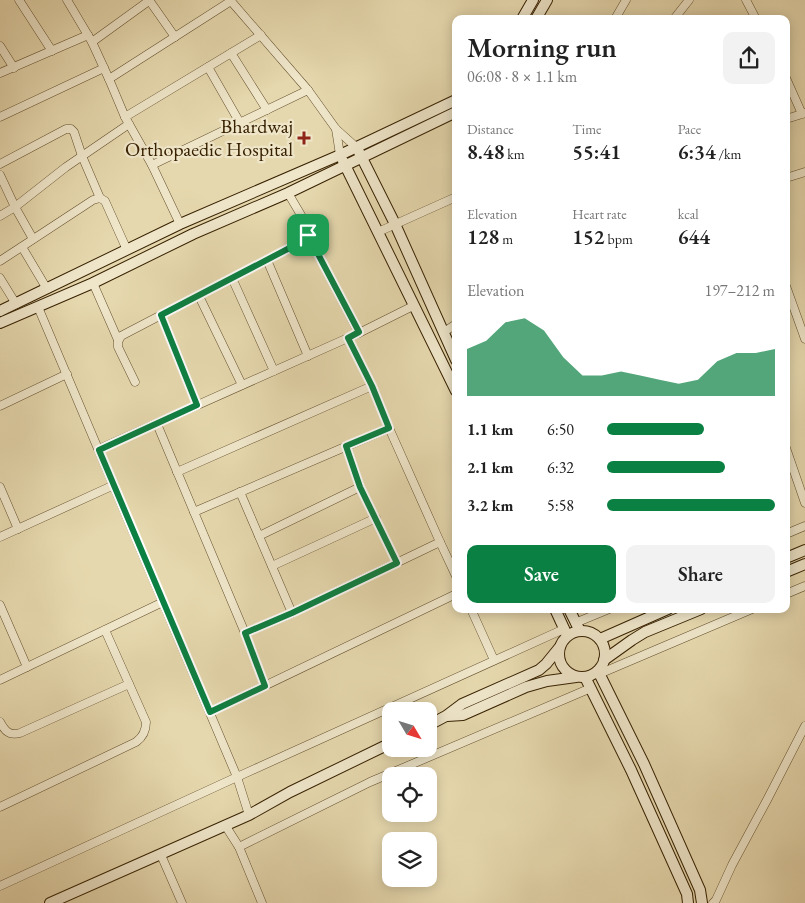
<!DOCTYPE html>
<html lang="en">
<head>
<meta charset="utf-8">
<style>
	body { margin:0; font-family:"EB Garamond",serif; background:#f2f2f2; color:#222; height:100vh; display:flex; flex-direction:column; font-size:19px; white-space:nowrap }
	* { box-sizing:border-box; margin:0 }
	p { font-size:16px; color:#767676 }
	.icon { flex:none; width:28px; height:28px; fill:none; stroke:currentColor; stroke-width:2; stroke-linecap:round; stroke-linejoin:round }
	.map { position:relative; flex:1; overflow:hidden }
	.drawer { position:absolute; left:452px; top:15px; width:338px; height:598px; display:flex; flex-direction:column; background:#fff; border-radius:10px; box-shadow:0 2px 12px #0003 }
	.drawer>* { flex:none }
	.needle { width:32px; rotate:128deg }
	.tools { position:absolute; left:382px; top:702px; display:grid; gap:10px }
	.tools a { display:grid; place-items:center; width:55px; height:55px; border-radius:10px; background:#fff; box-shadow:0 2px 12px #0003; font-size:25px }
	.pin { position:absolute; display:grid; place-items:center; width:42px; height:42px; color:#fff; margin:-21px; border-radius:10px; box-shadow:0 2px 8px #0006 }
	.round { display:grid; place-items:center; flex:none; width:52px; height:52px; border-radius:10px; background:#f2f2f2 }
	.overview { display:flex; align-items:center; justify-content:space-between; height:85px; padding:0 15px }
	h1 { font-size:28px; font-weight:600; line-height:38px }
	.stats { display:grid; grid-template-columns:repeat(3,1fr); gap:8px; height:85px; padding:5px 15px }
	.stats div { display:grid; align-content:center }
	.stats b { font-size:21px; font-weight:600 }
	.stats small { font-size:14px; font-weight:400 }
	.stats p { font-size:14px }
	.chart { height:140px; padding:10px 15px }
	.chart p { display:flex; justify-content:space-between }
	.chart svg { width:100%; height:90px; margin-top:5px; fill:#0b8043; opacity:.7 }
	.cta { display:flex; gap:10px; margin-top:auto; padding:10px 15px }
	.cta a { flex:1; height:58px; border-radius:10px; background:#0b8043; color:#fff; font-size:20px; font-weight:600; line-height:58px; text-align:center }
	.cta a+a { background:#f2f2f2; color:#222 }
	ul { padding:0 15px; list-style:none; font-size:16px }
	li { display:grid; grid-template-columns:80px 60px 1fr; align-items:center; height:38px }
	li i { height:12px; border-radius:6px; background:#0b8043 }
	.map>svg:first-child { display:block }
	.lines { fill:none; stroke-linecap:round; stroke-linejoin:round }
	.street-casing { stroke:#634f2c; stroke-width:9 }
	.secondary-casing { stroke:#372100; stroke-width:12 }
	.street { stroke:#efe6ca; stroke-width:8 }
	.secondary { stroke:#efe6ca; stroke-width:10 }
	.route-casing { stroke:#fff; stroke-width:10 }
	.route { stroke:#0b8043; stroke-width:6 }
	.poi-dot { fill:#8f2418; stroke:#efe6ca; stroke-width:2 }
	.labels { text-anchor:middle; dominant-baseline:central; stroke-width:4.5; stroke-linejoin:round; paint-order:stroke }
	.poi-label { font-size:20px; fill:#372100; stroke:#efe6ca; text-anchor:end }
</style>
</head>
<body>
<div class="map">
<svg width="805" height="903" viewBox="0 0 805 903">
	<rect width="100%" height="100%" fill="#e6d8ae"/>
	<filter id="stains"><feTurbulence type="fractalNoise" baseFrequency=".004" numOctaves="4"/><feColorMatrix values="0 0 0 0 .2 0 0 0 0 .09 0 0 0 0 .02 0 0 0 .5 -.17"/></filter>
	<radialGradient id="worn" r=".72"><stop offset=".6" stop-color="#630" stop-opacity="0"/><stop offset="1" stop-color="#630" stop-opacity=".3"/></radialGradient>
	<g class="lines">
		<defs>
			<g id="street">
				<path d="M19,0L52,51"/>
				<path d="M67,0L92,42L109,79L125,117L152,165L180,224"/>
				<path d="M149,0L175,37"/>
				<path d="M230,0L308,90L336,129L356,147"/>
				<path d="M746,0L756,19"/>
				<path d="M615,19L626,0"/>
				<path d="M674,19L689,0"/>
				<path d="M92,42L150,0"/>
				<path d="M0,46L14,68"/>
				<path d="M231,53L267,110"/>
				<path d="M208,67L240,123"/>
				<path d="M0,73L88,35"/>
				<path d="M786,78L802,114"/>
				<path d="M109,79L231,1"/>
				<path d="M0,117L104,68"/>
				<path d="M125,117L261,35"/>
				<path d="M786,119L805,113"/>
				<path d="M336,129L340,155"/>
				<path d="M0,164L66,129H71L74,132L82,156L100,198"/>
				<path d="M152,165L308,90"/>
				<path d="M0,175L15,207L33,239"/>
				<path d="M786,178L805,172"/>
				<path d="M0,216L15,207L66,167L129,124"/>
				<path d="M378,232L456,197"/>
				<path d="M308,235L359,333"/>
				<path d="M22,247L47,289"/>
				<path d="M267,260L308,356"/>
				<path d="M0,261L93,200L100,198L105,201L127,250"/>
				<path d="M0,278L16,304"/>
				<path d="M232,278L274,371"/>
				<path d="M93,283L118,340"/>
				<path d="M786,286L805,339"/>
				<path d="M199,296L242,385"/>
				<path d="M38,307L237,777L249,815"/>
				<path d="M161,315L197,405"/>
				<path d="M444,332L456,324"/>
				<path d="M348,338L372,386L389,428L440,542L456,576"/>
				<path d="M135,382L118,347V342L121,336L303,241C307,237 310,233 308,227L288,193"/>
				<path d="M0,406L67,374"/>
				<path d="M157,424L245,633L265,686"/>
				<path d="M346,446L360,487L397,563"/>
				<path d="M786,448L805,503"/>
				<path d="M99,449L359,333L413,306"/>
				<path d="M177,472L372,386"/>
				<path d="M0,487L18,529"/>
				<path d="M240,492L292,613"/>
				<path d="M194,512L389,428"/>
				<path d="M786,534L805,526"/>
				<path d="M259,536L360,487"/>
				<path d="M0,537L114,485"/>
				<path d="M272,566L376,518"/>
				<path d="M786,594L805,586"/>
				<path d="M0,605L27,667"/>
				<path d="M471,609L494,660"/>
				<path d="M575,623L609,609"/>
				<path d="M245,633L292,613L440,542"/>
				<path d="M599,674L752,609"/>
				<path d="M0,680L163,602"/>
				<path d="M210,712L456,594"/>
				<path d="M0,722C5,731 9,736 20,733L129,684"/>
				<path d="M0,807L136,742C143,737 146,731 146,722L105,630"/>
				<path d="M225,825L239,847L262,903"/>
				<path d="M239,847L370,782L591,688"/>
				<path d="M161,855L182,903"/>
				<path d="M0,886L237,777L564,629"/>
				<path d="M713,903L716,900L732,865L767,800L805,726"/>
			</g>
			<g id="secondary">
				<path d="M522,19L533,0"/>
				<path d="M536,19L547,0"/>
				<path d="M359,152L395,224L456,360"/>
				<path d="M343,161L456,391"/>
				<path d="M0,311L180,224L340,155L456,100"/>
				<path d="M0,323L93,283L193,234L288,193L456,112"/>
				<path d="M786,558L805,550"/>
				<path d="M786,572L805,564"/>
				<path d="M555,609L567,635"/>
				<path d="M569,609L580,631"/>
				<circle cx="582" cy="654" r="23"/>
				<path d="M600,639L668,609"/>
				<path d="M604,660L632,640L645,632L701,609"/>
				<path d="M598,671L644,764L700,890L702,903"/>
				<path d="M585,677L631,770L687,894L688,903"/>
				<path d="M447,716L463,715L526,687L547,681L576,677"/>
				<path d="M429,725L446,716L462,704L539,670L546,664L559,648"/>
				<path d="M50,903L249,815L290,792L391,743"/>
			</g>
		</defs>
		<use href="#street" class="street-casing"/>
		<use href="#secondary" class="secondary-casing"/>
		<use href="#street" class="street"/>
		<use href="#secondary" class="secondary"/>
	</g>
	<g class="lines">
		<defs>
			<path id="route" d="M308,235L359,332L348,338L372,386L389,428L346,446L360,487L397,563L292,613L245,633L265,686L210,712L99,450L197,405L161,315L303,241Z"/>
		</defs>
		<use href="#route" class="route-casing"/>
		<use href="#route" class="route"/>
	</g>
	<path class="poi-dot" d="M301.5 130.5h5v5h5v5h-5v5h-5v-5h-5v-5h5z"/>
	<g class="labels">
		<g class="poi-label">
			<text x="293" y="126">Bhardwaj<tspan x="293" dy="23">Orthopaedic Hospital</tspan></text>
		</g>
	</g>
	<rect width="100%" height="100%" filter="url(#stains)"/>
	<rect width="100%" height="100%" fill="url(#worn)"/>
</svg>
<div class="tools">
<a><svg class="needle" viewBox="-14 -14 28 28"><path d="M0-13l5 13h-10z" fill="#e53935"/><path d="M0 13l5-13h-10z" fill="#767676"/></svg></a>
<a><svg class="icon" aria-label="locate" viewBox="0 0 24 24"><circle cx="12" cy="12" r="6"/><path d="M12 2v4M12 18v4M2 12h4M18 12h4"/></svg></a>
<a><svg class="icon" aria-label="layers" viewBox="0 0 24 24"><path d="M12 4l9 5-9 5-9-5zM3 14l9 5 9-5"/></svg></a>
</div>
<div class="pin" style="left:308px;top:235px;background:#1e9e55"><svg class="icon" aria-label="arrive" viewBox="0 0 24 24"><path d="M6 21V4h12l-3 4 3 4H6"/></svg></div>
<section class="drawer">
<div class="overview"><div><h1>Morning run</h1><p>06:08 · 8 × 1.1 km</p></div><a class="round"><svg class="icon" aria-label="share" viewBox="0 0 24 24"><path d="M12 15V3M7 8l5-5 5 5M5 13v7h14v-7"/></svg></a></div>
<div class="stats">
<div><p>Distance</p><b>8.48<small> km</small></b></div>
<div><p>Time</p><b>55:41</b></div>
<div><p>Pace</p><b>6:34<small> /km</small></b></div>
</div>
<div class="stats">
<div><p>Elevation</p><b>128<small> m</small></b></div>
<div><p>Heart rate</p><b>152<small> bpm</small></b></div>
<div><p>kcal</p><b>644</b></div>
</div>
<div class="chart"><p><span>Elevation</span>197–212 m</p>
<svg viewBox="0 0 160 44" preserveAspectRatio="none"><path d="M0 44V21L10 17L20 8L30 6L40 12L50 25L60 34L70 34L80 32L90 34L100 36L110 38L120 36L130 27L140 23L150 23L160 21V44z"/></svg>
</div>
<ul>
<li><b>1.1 km</b>6:50<i style="width:58%"></i></li>
<li><b>2.1 km</b>6:32<i style="width:70%"></i></li>
<li><b>3.2 km</b>5:58<i style="width:100%"></i></li>
</ul>
<div class="cta"><a>Save</a><a>Share</a></div>
</section>
</div>
</body>
</html>
